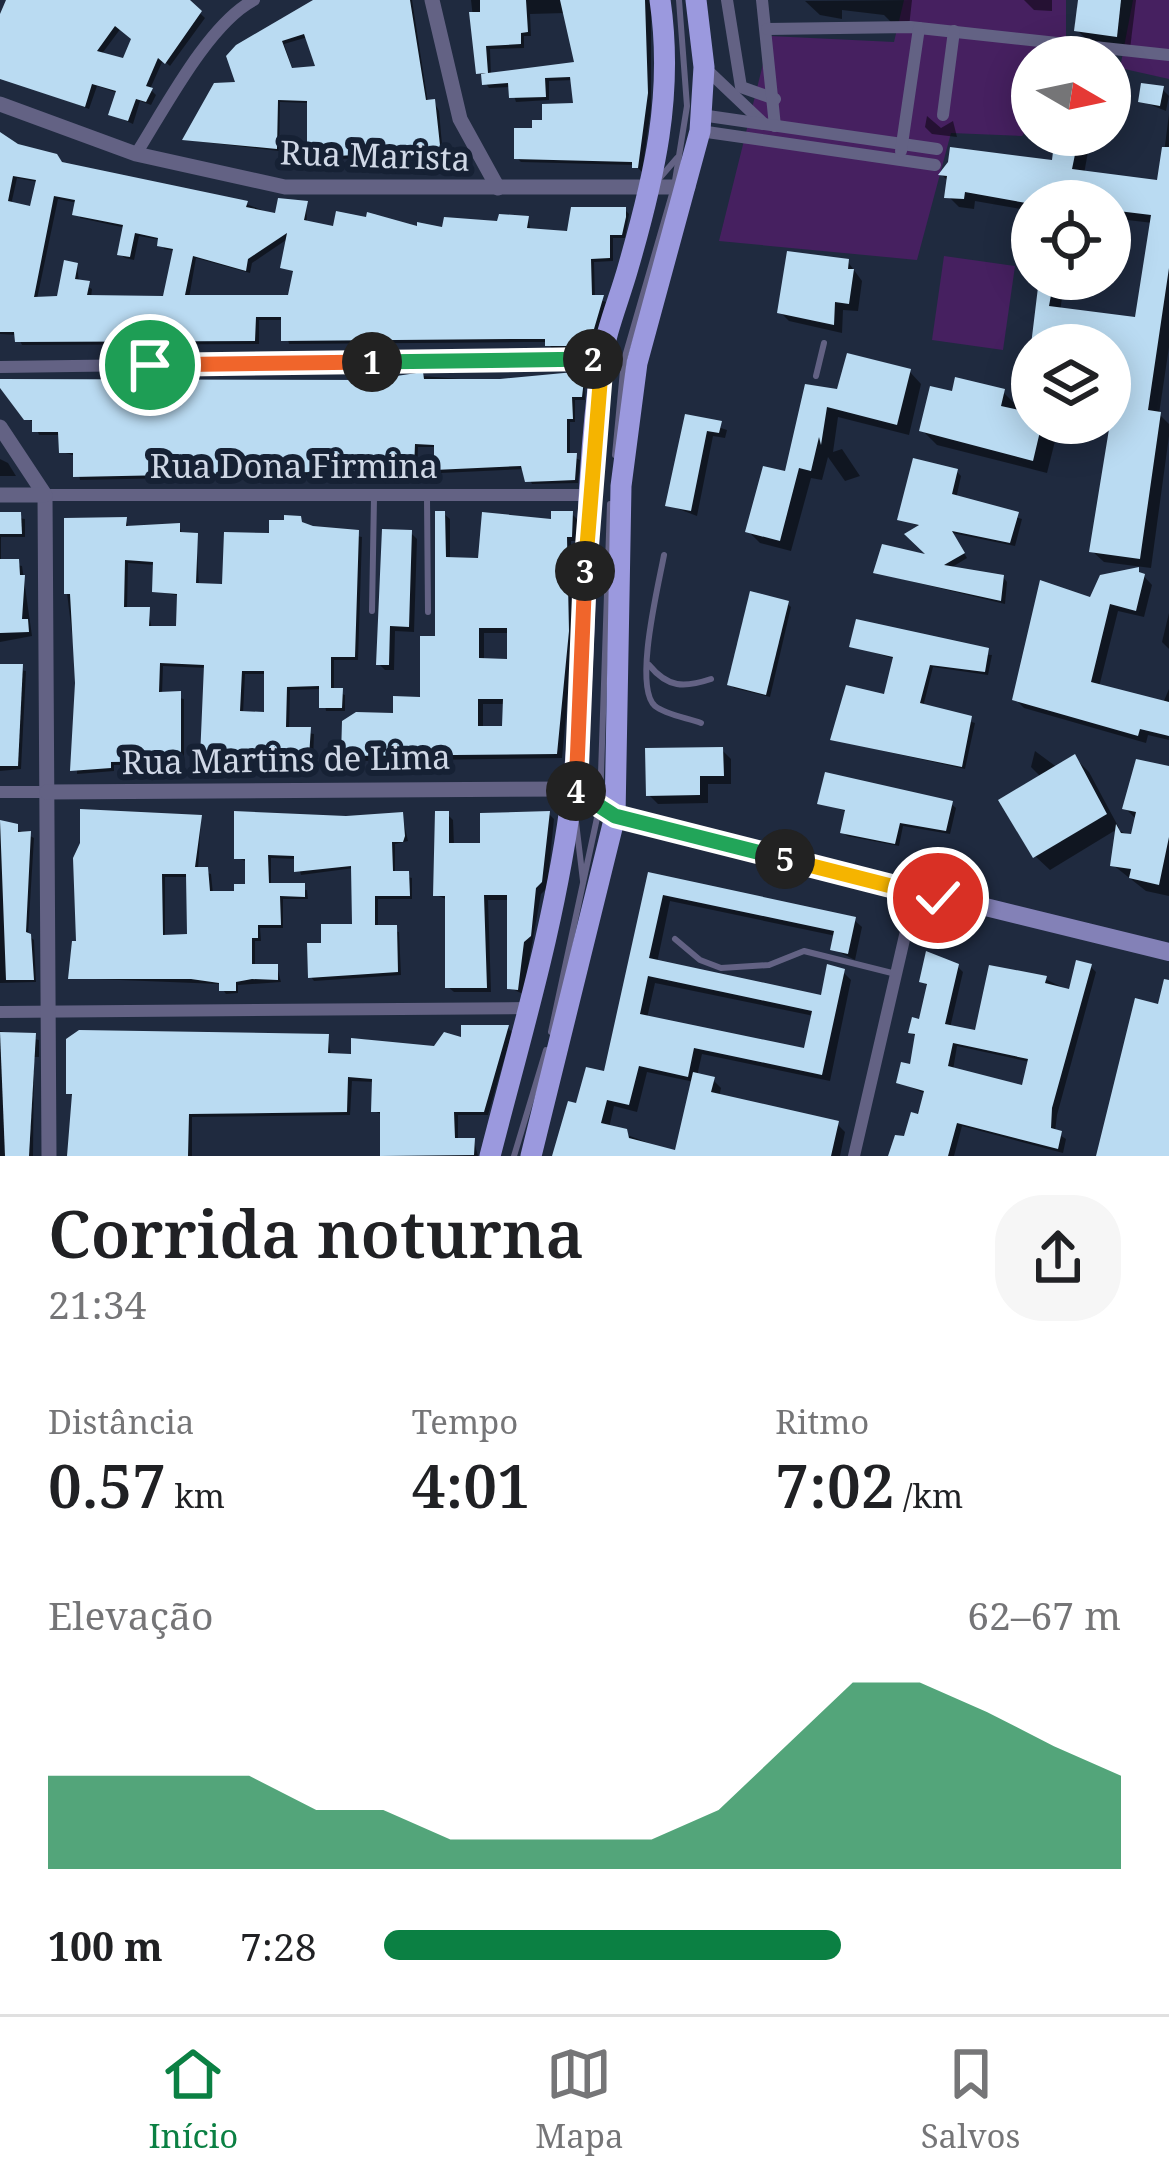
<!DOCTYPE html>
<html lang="pt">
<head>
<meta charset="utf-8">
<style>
	body { margin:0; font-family:"Noto Serif",serif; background:#f6f6f6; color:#202124; height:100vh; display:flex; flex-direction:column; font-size:45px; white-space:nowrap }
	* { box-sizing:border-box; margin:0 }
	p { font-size:39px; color:#757577 }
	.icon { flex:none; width:66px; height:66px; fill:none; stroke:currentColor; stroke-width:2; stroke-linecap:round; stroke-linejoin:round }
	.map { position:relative; height:1156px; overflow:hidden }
	.details { display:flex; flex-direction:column; background:#fff; flex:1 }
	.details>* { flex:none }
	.needle { width:78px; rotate:99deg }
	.buttons { position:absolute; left:1011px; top:36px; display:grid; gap:24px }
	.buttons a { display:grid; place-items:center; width:120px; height:120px; border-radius:50%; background:#fff; box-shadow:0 6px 30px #0003; font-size:60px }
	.pin { position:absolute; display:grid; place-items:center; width:102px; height:102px; color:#fff; margin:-51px; border:6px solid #fff; border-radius:50%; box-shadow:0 3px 12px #0007 }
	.km { position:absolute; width:60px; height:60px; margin:-30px; border-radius:50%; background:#222; color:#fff; font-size:33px; line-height:60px; text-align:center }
	.round { display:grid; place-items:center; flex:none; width:126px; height:126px; border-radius:48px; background:#f6f6f6 }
	.overview { display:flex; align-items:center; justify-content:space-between; height:204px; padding:0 48px }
	h1 { font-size:66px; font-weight:600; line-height:90px }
	.stats { display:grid; grid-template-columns:repeat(3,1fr); gap:18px; height:204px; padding:12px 48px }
	.stats div { display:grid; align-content:center }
	.stats b { font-size:60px; font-weight:600 }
	.stats small { font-size:33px; font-weight:400 }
	.stats p { font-size:33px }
	.chart { height:336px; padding:24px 48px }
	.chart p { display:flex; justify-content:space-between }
	.chart svg { width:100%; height:216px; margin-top:12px; fill:#0b8043; opacity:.7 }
	ul { padding:0 48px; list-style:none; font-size:39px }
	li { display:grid; grid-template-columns:192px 144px 1fr; align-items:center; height:90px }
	li i { height:30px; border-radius:15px; background:#0b8043 }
	.tabs { display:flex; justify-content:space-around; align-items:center; height:168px; border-top:3px solid #e0e0e0; background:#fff; font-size:33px; color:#757577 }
	.tabs a { display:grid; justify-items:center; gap:6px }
	.tabs .on { color:#0b8043 }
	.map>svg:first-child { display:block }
	.green { fill:#462060 }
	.shadow { fill:#0007; fill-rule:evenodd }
	.building { fill:#badbf2; fill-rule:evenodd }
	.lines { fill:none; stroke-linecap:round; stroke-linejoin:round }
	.service { stroke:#636284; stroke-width:6 }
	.minor { stroke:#636284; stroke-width:12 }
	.tertiary { stroke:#636284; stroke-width:15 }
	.secondary { stroke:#8381b7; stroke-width:18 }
	.primary { stroke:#9b99de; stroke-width:21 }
	.split-1-casing { stroke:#fff; stroke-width:24 }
	.split-2-casing { stroke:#fff; stroke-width:24 }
	.split-3-casing { stroke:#fff; stroke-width:24 }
	.split-4-casing { stroke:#fff; stroke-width:24 }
	.split-5-casing { stroke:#fff; stroke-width:24 }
	.split-6-casing { stroke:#fff; stroke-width:24 }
	.split-1 { stroke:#f0652b; stroke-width:15 }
	.split-2 { stroke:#22a559; stroke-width:15 }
	.split-3 { stroke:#f5b400; stroke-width:15 }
	.split-4 { stroke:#f0652b; stroke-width:15 }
	.split-5 { stroke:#22a559; stroke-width:15 }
	.split-6 { stroke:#f5b400; stroke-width:15 }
	.labels { text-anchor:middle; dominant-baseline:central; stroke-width:12; stroke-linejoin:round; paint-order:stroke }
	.street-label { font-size:33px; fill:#d0d8e6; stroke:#162134 }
</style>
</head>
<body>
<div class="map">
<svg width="1169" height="1156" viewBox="0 0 1169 1156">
	<rect width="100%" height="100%" fill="#1f2a3f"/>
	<g class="green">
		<path d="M904,0H1066V57H1032V123L1022,136L951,133L917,260L719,241L770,36L894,42Z"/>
		<path d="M1133,0H1169V79L1120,68Z"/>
		<path d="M944,256L1015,266L1003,350L932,340Z"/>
	</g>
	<g class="shadow">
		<path d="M10,0H186L205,18L170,66L163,60L150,89L156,95L151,105L140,101L133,124L111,114L118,93L97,86L89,109L0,74V29ZM121,28L135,39L124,61L101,55Z"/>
		<path d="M325,0H412L428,103L434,102L439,111L444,167L427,169L421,154L394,159L395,169H385L379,157L339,159V166L314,164L310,103L280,102L279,151L186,140L239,85L282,25L280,19ZM308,37L319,69L293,70L284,44Z"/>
		<path d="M471,0H651V108L642,172L635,165L521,162L517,158L535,131L577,106L574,80L549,81V100L516,102L511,87L489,88L479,72ZM565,13L578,65L491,76L490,49L524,48V36H531L530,14Z"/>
		<path d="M912,0L909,27L894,25L884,15L842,10V19L820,15L805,1Z"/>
		<path d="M1024,0H1052V11L1034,10Z"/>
		<path d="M1081,0H1136L1130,49L1091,44L1077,30Z"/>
		<path d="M1162,89L1169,96L1166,111L1141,101Z"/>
		<path d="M1169,114V347L1159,414L1169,424V436L1151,568L1104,562L1092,551L1112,408L1110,345H1034L1041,289L1025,276L1032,246V279H1065L1060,311L1138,320L1153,223L1110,218V201H1032V211L975,201L974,209L959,207L948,196L949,182L942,175L1055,164V135H1091L1084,174L1160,184Z"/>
		<path d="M927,116L941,128L953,121L957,137L932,134L925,127Z"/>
		<path d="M0,136L63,165L246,204L277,216L306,204L307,223L335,230H444L528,219L531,231L569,234L625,210L629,214L625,238H613V261L594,262L595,298L606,302L593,349H552L548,342H525L289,344L284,320H259V344L22,345L17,335L0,334ZM17,178L38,182L33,210L11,205ZM58,199L78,203L80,218L126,228L120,254L125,258L134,260L139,236L161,240L164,249L176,251L165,299L91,298L92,289L79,282L77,265L60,299H37ZM289,238L283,267L295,273L291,298H189L196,258L250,273L252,263Z"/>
		<path d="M848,262L862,281L858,311L843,310L842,333L789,321L780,312Z"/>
		<path d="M910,372L921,384L909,435L838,417L833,452L842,449L860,476L845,481L828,457L822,480L811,478L791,551L760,543L749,532L787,475L807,388L840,392Z"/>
		<path d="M584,375L585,400H575V422H570V456L580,460L578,483L532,484L525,469L441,473L437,447H418L417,473L80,480L76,456L62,452L61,435H39L35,423L26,418L422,376L500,382Z"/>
		<path d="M1003,392L1017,406L1016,412L1032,416V423H1047L1057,433L1047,473L937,445L922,430L954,395Z"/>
		<path d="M688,417L727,430L725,438L713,436L697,516L668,505Z"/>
		<path d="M0,459L8,463L16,476H0Z"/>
		<path d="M957,472L961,476L956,499L1022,519L1015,546L952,533L967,558L949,569L1003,577L1007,582L1005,604L877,573L935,559L921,527L901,519Z"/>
		<path d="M444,514L450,519V560L481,561L572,514L578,520L577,541H571L573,639L562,758L350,761L344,755L422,700L438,638ZM484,633H510V662L484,661ZM483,704H506L505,729H483Z"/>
		<path d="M0,515L25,519V537H1V562L22,566L32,636L0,642Z"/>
		<path d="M300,519L304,526L362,537L358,660H334V691L345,695V711H326L322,689L290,690L289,730L314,734L313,760L256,762L252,754L218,753V761H207V668L163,666L162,694L184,699V764L114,765V771L77,774L78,683L67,593L126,520L129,529L179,526L183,535L196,536L199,586L225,587L272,536ZM128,563L156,565L155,591L180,596L178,629H152L148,610H127ZM245,674H267V715L243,714Z"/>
		<path d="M411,533L417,539L414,632L395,631L394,670H385L379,664Z"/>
		<path d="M1138,570L1152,585L1144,617L1118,611L1099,687L1163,703L1169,689V740L1148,735L1146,743L1024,708L1015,699L1091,600Z"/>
		<path d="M787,604L791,607L770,697L734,688L730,684Z"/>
		<path d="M1169,613V649L1162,642Z"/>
		<path d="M852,646L992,655L988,675L933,667L923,707L975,723L965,769L834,740L886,698L895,659Z"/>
		<path d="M0,667L26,671L21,769L0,771Z"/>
		<path d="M722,750L731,759V784H708V803L658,804L649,795Z"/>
		<path d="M1035,751L1058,768L1075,758L1089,772L1119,828L1050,870L1035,856L1042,778L1031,767Z"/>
		<path d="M1169,769V896L1146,891L1113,865L1118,830L1133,837L1137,820L1125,808Z"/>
		<path d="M821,803L951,804L956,808L950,834L903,826L899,846L847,836L843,832L848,812Z"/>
		<path d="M447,814L453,820L454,846H484L549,814L554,819L547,888L541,894L523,994L510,988V900H488L491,992H454L448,987V900L436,895Z"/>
		<path d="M402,815L408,841L395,844V874L412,878V899H378V928L399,932L401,975L314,981L311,977L324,946L355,927L354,868L301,875L297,859L271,858V886L307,890L308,899H283V928H260L261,941H255V967H277L281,982L238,985V993L226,994L219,984L71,978L201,818L198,870L211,874L213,894H237L248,887V862L237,858L346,819ZM165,877H189L190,937L165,938Z"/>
		<path d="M0,821L34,838L28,935L34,940L36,982L0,983Z"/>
		<path d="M650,876L854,920L862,927L855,960L833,949L836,936L670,901L657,963L823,998L843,972L851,980L830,1081L702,1054L697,1076L713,1080L721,1088L719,1097L837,1124L845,1132L840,1156H556L570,1105L578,1107L606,1075ZM655,983L814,1016L807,1052L647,1018ZM647,1072L694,1082L677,1154L609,1128L614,1106L637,1112Z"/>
		<path d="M957,966L963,972L950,1028L977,1034L1045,979L1072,992L1091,967L1096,972L1057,1115L1055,1132L1066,1139L1063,1153L962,1126L954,1156H893L897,1138L906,1139L926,1094L899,1082L912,1067L917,1038L911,1032L922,1023L929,988L923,981ZM957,1046L1030,1062L1024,1089L953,1070Z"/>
		<path d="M508,1028L512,1032L488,1115H458V1141H474L478,1156H384L383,1115L374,1111L375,1082L352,1081L350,1115L192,1117V1156H70L74,1097L69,1093L328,1036L331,1056L354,1057L361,1039L436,1049Z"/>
		<path d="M0,1031L39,1040V1057H34L33,1156H0Z"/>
	</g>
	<g class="building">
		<path d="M6,0H190L202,11L165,64L158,58L146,86L153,88L146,102L136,99L128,121L108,115L116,91L92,84L85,107L0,79V14ZM115,26L131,39L123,58L97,51Z"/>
		<path d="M313,0H410L426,100L435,99L442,164L420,166L418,151L392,156L394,167L378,166L375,154L336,156V164L307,162V101L278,100L277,149L182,140L214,83L235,82L226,56L236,45ZM304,34L315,66L292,68L282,41Z"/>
		<path d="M480,0H526L528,32L521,33V44L486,46L488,73L574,62L560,0H645L648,93L638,168H632V162L514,159V128H532V120H542V104L573,103L570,77L545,78L546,97L509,98L508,83L482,85L481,74L486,73L476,74L469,12H480Z"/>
		<path d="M1078,0H1121L1117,37L1074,31Z"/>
		<path d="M1141,83L1164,86L1160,106L1138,102Z"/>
		<path d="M0,132L18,144L57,154L62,162L248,201L246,207L275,213L278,198L308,201L304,220L333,226L336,211L366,217L367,212L417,226V222L442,227L444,217L497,221L499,214L529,216L527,228L567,231L571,207H626V217L622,235H610V258L591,259L592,295H604L589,346H545V339H519L281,341V317H256L255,341L15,342L14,332H0ZM13,176L36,180L30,206L8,201ZM54,196L75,200L72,215L123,225L117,255L130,257L135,233L158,238L157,246L173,249L163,296L87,295L90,281L75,279L78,263L64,260L57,296L34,297ZM287,233L280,268L293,271L288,295H185L193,256L246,271L248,259Z"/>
		<path d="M1055,135H1079L1072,169L1157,180L1162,147H1169V268L1148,410L1161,412L1140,559L1089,552L1110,423V345H1031L1039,279H1054L1049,306L1135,317L1151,215L1110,210V201L1032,204L965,192L964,199L944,198L947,176L938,175L948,162L950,147L1052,160Z"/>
		<path d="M787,251L849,259L848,269H854L849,304L835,302L834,325L777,313Z"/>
		<path d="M847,353L911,369L897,425L827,407L821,445L819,437L811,471L799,468L780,541L745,532L763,466L785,471L805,384L837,389Z"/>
		<path d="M585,371L582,397H572L573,419H567V453H577L575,480L552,481L525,482L521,466L434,470V445L415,444L414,470L73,477V453H59L58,432H32V420H24L0,388V379L370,380L423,372L424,379H500Z"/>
		<path d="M955,377L1005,389L1001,406L1032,413V423H1042L1033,461L919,431L930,386L952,391Z"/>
		<path d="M685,414L722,421L719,433L707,431L691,511L665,506Z"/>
		<path d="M913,458L958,469L952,494L1019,512L1010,543L952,531L965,553L944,565L1004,575L1001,601L873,573L882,544L925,554L904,534L919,525L897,520Z"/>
		<path d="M435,511H445L446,557L478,558L482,512L551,519V511H573L572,537H567L569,631L557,754L341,756L342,721L356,712L393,713V696L420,697V636H435ZM479,628H507V659L479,658ZM478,699H503L502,726H478Z"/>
		<path d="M0,512H21L22,534H0Z"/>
		<path d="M284,515L301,516L302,522L313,526L359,530L355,657H331V688H343L342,708H319V686L287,687L286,727H311L309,757L249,759V751L215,750V758H200L204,665L160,663L159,692L181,691V761L111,762V768L70,771L75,683L70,594H64V518L127,517L126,526L180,523V532L198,533L196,583L222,584L224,532L269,533V520H284ZM125,560L153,562L152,592L177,594L176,626H149L150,607H124ZM242,671H264V712L240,711Z"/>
		<path d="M382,529L412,530L409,627L390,626L389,665H376Z"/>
		<path d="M0,559H19L20,575H25L22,619H28L29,632L0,633Z"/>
		<path d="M1139,567V572L1145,574L1136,611L1110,604L1091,682L1169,702V736L1140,729L1138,736L1012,700L1040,580L1090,597L1100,575Z"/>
		<path d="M750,591L789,601L766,695L727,685Z"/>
		<path d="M856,619L989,648L985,672L930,665L920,703L972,716L962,767L830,740L846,685L884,694L893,657L849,647Z"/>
		<path d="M0,664H23L18,766H0Z"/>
		<path d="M723,747L724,776H700V795L646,796L645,748Z"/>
		<path d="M1075,754L1107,814L1033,858L998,800Z"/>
		<path d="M1136,759L1169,766V837L1159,885L1129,878L1131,869L1110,866L1116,824L1121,833L1131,834L1136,812L1122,809Z"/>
		<path d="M825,772L953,801L946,831L900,823L895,844L840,833L845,810L817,804Z"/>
		<path d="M80,809L202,815L195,867H208L210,891H234V884H245V859H234V811L346,816L403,812L405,836L403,842H392L393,871H409L410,896H375V925H397L398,972L308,978L307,943H321V924H352L351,866L294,872V856L268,855L269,883H305V897L280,896L281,925H258V938H252V964H278V980L252,979L236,982V991H219V983L191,979H68L72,941H76L73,858L80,843ZM162,874H186L187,934L163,935Z"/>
		<path d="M435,811H449V843H480V813L550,811L542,882L536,888L531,936L524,942L518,990L507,989V895H484L487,988H445V896H433Z"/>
		<path d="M0,820L18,824V832L31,831L26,932L31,934L34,980H6Z"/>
		<path d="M648,872L856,917L848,954L830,950L834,931L663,895L649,958L821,995L827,964L845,969L822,1075L694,1048L688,1077L639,1066L629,1105L607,1100L601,1123L627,1129L629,1138L675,1150L693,1072L715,1077L711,1092L839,1121L831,1156H552L568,1101L576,1103L586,1067L604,1071ZM648,976L812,1011L804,1048L640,1014Z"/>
		<path d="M926,951L959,964L945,1024L975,1030L989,965L1047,976L1045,983L1069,989L1076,960L1092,964L1052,1108L1051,1128L1062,1131L1058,1149L957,1123L948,1156H888L895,1135L904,1136L911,1112L918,1114L924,1091L896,1083L901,1062L910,1064L915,1034L908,1033L912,1017L919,1019L927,984L919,982ZM953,1043L1028,1059L1022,1085L948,1066Z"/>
		<path d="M1164,979L1169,980V1156H1096L1135,998L1158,1004Z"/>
		<path d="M461,1025H509L484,1112H454L455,1138H475L474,1155L380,1156V1112H371L372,1079L348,1077L347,1112L189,1114L188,1156H67L72,1094H66V1039L79,1030L329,1034L328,1053L351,1054V1038L434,1046L444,1032L461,1037Z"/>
		<path d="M0,1032L36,1033L29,1156H5Z"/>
	</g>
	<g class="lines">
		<g class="service">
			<path d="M658,180L677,158"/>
			<path d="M816,376L824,343"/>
			<path d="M615,455L624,360L674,187L687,106L679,0"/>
			<path d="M427,498L428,612"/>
			<path d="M664,555C659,583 633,687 655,706C666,715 688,718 701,723"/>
			<path d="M372,611L374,498"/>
			<path d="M649,665C668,688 684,688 711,679"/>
			<path d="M576,822L583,881"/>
			<path d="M675,939L700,960L721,968L769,965L804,951L896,974"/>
			<path d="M551,1032L600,804L610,504"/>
			<path d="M514,1156L546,1050"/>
		</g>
		<g class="minor">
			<path d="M727,0L741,87L775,99"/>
			<path d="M762,0L775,126"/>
			<path d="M767,29L910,27L1169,55"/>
			<path d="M705,68L764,124"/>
			<path d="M701,115L937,149"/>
			<path d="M943,115L954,31"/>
			<path d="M700,131L935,165"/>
			<path d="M901,151L919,28"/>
			<path d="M136,154C164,110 208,24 254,0"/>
			<path d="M0,367L602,359"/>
			<path d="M45,495H587"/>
			<path d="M0,792H47"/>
			<path d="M0,1012L530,1008"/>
			<path d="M854,1156L915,892"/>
		</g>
		<g class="tertiary">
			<path d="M432,0L460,119L498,188"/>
			<path d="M0,104L136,154L285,187H688"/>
			<path d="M0,427L45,495L49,1156"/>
			<path d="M0,495H45"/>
			<path d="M47,792L573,789"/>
		</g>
		<path class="secondary" d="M573,789L615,816L1169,952"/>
		<g class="primary">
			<path d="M490,1156C521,1035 557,917 572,792C590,650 581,507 601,365C605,332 619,300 628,268C654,178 674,95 660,0"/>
			<path d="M531,1156L615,816L621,486L637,363L700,131L704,67L696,0"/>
		</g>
	</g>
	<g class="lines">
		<defs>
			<path id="split-1" d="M150,365L372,362"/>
			<path id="split-2" d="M372,362L593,359"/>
			<path id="split-3" d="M585,571L602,359H593"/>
			<path id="split-4" d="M576,791L585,571"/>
			<path id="split-5" d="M576,791L615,816L785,859"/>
			<path id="split-6" d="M785,859L938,898"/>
		</defs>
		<use href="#split-1" class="split-1-casing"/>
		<use href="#split-2" class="split-2-casing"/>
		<use href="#split-3" class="split-3-casing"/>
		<use href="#split-4" class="split-4-casing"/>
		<use href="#split-5" class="split-5-casing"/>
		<use href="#split-6" class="split-6-casing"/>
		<use href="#split-1" class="split-1"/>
		<use href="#split-2" class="split-2"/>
		<use href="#split-3" class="split-3"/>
		<use href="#split-4" class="split-4"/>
		<use href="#split-5" class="split-5"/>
		<use href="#split-6" class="split-6"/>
	</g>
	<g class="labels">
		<g class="street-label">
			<text transform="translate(375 155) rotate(2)">Rua Marista</text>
			<text x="294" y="465">Rua Dona Firmina</text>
			<text transform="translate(286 759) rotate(-1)">Rua Martins de Lima</text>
		</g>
	</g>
</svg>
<div class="buttons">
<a><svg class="needle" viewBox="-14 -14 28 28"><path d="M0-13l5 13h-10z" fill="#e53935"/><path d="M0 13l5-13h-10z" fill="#757577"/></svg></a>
<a><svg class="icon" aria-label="locate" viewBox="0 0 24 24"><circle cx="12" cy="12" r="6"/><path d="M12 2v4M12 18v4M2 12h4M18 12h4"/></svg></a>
<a><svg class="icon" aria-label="layers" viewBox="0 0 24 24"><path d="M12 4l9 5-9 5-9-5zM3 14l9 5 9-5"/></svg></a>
</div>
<div class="pin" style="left:150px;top:365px;background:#1e9e55"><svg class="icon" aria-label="arrive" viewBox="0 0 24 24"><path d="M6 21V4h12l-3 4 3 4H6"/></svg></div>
<div class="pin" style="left:938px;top:898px;background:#d93025"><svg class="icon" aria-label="check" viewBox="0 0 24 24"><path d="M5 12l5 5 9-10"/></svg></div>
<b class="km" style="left:372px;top:362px">1</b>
<b class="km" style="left:593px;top:359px">2</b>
<b class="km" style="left:585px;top:571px">3</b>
<b class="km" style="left:576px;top:791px">4</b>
<b class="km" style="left:785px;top:859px">5</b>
</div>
<section class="details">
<div class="overview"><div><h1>Corrida noturna</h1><p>21:34</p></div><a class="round"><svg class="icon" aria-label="share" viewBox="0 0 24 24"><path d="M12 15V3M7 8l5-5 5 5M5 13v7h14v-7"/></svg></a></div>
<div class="stats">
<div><p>Distância</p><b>0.57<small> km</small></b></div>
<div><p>Tempo</p><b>4:01</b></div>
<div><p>Ritmo</p><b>7:02<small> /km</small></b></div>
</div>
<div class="chart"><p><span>Elevação</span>62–67 m</p>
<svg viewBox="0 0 160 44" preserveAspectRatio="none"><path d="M0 44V25L10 25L20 25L30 25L40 32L50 32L60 38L70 38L80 38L90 38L100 32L110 19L120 6L130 6L140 12L150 19L160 25V44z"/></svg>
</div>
<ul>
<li><b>100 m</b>7:28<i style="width:62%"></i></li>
</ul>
</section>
<nav class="tabs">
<a class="on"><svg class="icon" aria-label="home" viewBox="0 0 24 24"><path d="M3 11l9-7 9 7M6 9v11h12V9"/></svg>Início</a>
<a><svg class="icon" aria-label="map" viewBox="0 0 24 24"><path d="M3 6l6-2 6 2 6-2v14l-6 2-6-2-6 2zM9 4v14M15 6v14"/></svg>Mapa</a>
<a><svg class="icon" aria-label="saved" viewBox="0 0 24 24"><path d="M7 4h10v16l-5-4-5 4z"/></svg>Salvos</a>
</nav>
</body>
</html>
